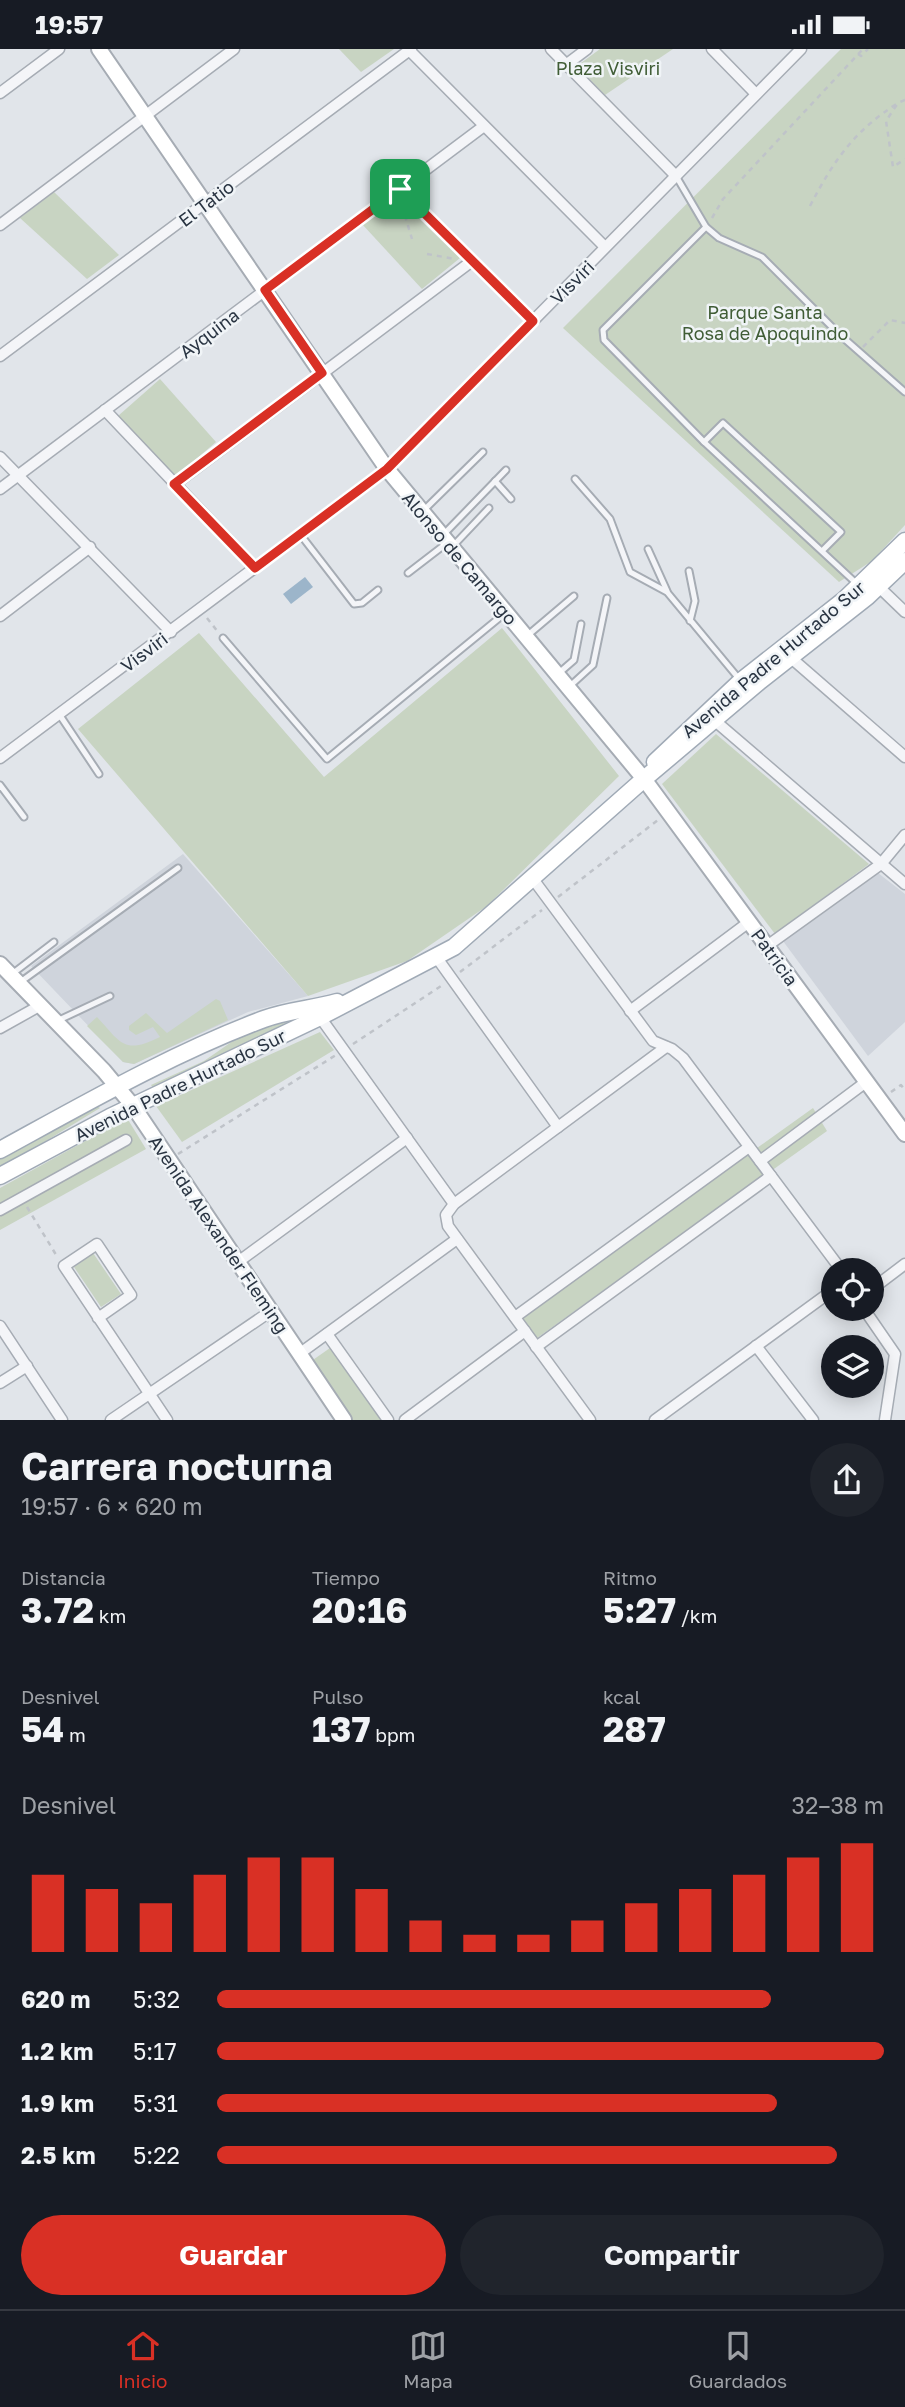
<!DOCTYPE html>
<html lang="es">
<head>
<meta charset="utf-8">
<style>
	body { margin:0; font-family:"Golos Text",sans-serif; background:#20242c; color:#f1f3f6; height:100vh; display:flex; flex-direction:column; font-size:26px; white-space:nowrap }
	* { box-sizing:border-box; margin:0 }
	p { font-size:23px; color:#9ea1a6 }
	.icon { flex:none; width:38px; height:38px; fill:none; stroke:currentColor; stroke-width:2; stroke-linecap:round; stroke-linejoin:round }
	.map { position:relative; height:1371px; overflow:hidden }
	.sheet { display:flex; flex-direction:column; background:#171b24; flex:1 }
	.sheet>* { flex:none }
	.buttons { position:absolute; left:821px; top:1209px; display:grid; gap:14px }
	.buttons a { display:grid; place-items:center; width:63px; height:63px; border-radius:50%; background:#171b24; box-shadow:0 4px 18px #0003; font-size:35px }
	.pin { position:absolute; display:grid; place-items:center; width:60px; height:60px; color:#fff; margin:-30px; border-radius:14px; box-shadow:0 4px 10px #0006 }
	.round { display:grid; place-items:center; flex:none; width:74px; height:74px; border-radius:37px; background:#20242c }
	.headline { display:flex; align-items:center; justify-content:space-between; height:119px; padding:0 21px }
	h1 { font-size:38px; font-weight:700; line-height:52px }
	.stats { display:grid; grid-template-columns:repeat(3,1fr); gap:10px; height:119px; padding:7px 21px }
	.stats div { display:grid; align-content:center }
	.stats b { font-size:35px; font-weight:700 }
	.stats small { font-size:19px; font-weight:400 }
	.stats p { font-size:19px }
	.chart { height:196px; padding:14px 21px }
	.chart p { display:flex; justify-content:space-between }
	.chart svg { width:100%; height:126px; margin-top:7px; stroke:#d93025; stroke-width:6 }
	.button { display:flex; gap:14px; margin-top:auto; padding:14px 21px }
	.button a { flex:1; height:80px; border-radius:42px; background:#d93025; color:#fff; font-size:28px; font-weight:700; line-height:80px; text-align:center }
	.button a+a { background:#20242c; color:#f1f3f6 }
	ul { padding:0 21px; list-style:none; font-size:23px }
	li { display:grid; grid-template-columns:112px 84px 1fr; align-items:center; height:52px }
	li i { height:18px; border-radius:9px; background:#d93025 }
	.status { display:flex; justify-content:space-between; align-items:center; height:49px; padding:0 35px; background:#171b24; direction:ltr }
	.status svg { height:19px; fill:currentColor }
	.tabs { display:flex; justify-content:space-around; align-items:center; height:98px; border-top:2px solid #363941; background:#171b24; font-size:19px; color:#9ea1a6 }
	.tabs a { display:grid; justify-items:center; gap:4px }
	.tabs .current { color:#d93025 }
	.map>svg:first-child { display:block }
	.built { fill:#cfd4dc }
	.green { fill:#c8d4c2 }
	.water { fill:#9cb5ca }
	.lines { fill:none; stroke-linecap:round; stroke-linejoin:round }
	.lane-casing { stroke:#a6acb4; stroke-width:9 }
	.street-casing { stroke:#a6acb4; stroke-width:13 }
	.secondary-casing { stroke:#a6acb4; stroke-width:18 }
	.primary-casing { stroke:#a0aab6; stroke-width:19 }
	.path { stroke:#bfc3c9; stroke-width:2.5; stroke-dasharray:5 5; stroke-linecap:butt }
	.lane { stroke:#f4f5f8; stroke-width:5 }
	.street { stroke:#f4f5f8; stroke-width:10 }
	.secondary { stroke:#fff; stroke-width:14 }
	.primary { stroke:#fff; stroke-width:16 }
	.route-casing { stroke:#fff; stroke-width:14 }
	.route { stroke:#d93025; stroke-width:9 }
	.labels { text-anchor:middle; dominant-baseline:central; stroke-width:5; stroke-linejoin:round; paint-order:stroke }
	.park-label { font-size:18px; fill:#405d36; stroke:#f0f4f7 }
	.street-label { font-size:18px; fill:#293442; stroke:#f0f4f7 }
</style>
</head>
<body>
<div class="status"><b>19:57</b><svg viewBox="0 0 49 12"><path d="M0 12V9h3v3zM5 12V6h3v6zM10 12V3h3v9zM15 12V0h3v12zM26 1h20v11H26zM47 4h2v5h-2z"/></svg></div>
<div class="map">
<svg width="905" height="1371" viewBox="0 0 905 1371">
	<rect width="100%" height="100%" fill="#e1e5ea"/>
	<g class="built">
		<path d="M183,805L308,947L248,963L134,1015L123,1013L31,917Z"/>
		<path d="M878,824L905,845V973L868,1007L783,892Z"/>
	</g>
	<g class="green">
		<path d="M339,0H394L361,23Z"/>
		<path d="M600,0H673L605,46L577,17Z"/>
		<path d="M841,0H905V476L872,512L839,533L563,279Z"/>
		<path d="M54,143L119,206L87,230L20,169Z"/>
		<path d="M398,149L460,209L422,240L362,175Z"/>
		<path d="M160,330L216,393L174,429L118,367Z"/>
		<path d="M502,579L619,727L487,857L407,912L308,947L78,680L199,584L324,728Z"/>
		<path d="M716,685L869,815L775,885L662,735Z"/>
		<path d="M216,950L220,952L228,971L134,1015L123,1013L87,977L97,968C121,994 124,1006 160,988L153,978L136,986L129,981V977L146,964L167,984Z"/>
		<path d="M308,965L153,1039L151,1036L204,1012L243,985L278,971Z"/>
		<path d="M320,983L334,1001L182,1093L156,1057Z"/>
		<path d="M97,1057L100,1059L0,1120V1110Z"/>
		<path d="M813,1059L827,1082L537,1289L519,1269Z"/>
		<path d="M127,1069L146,1100L0,1181V1139Z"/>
		<path d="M93,1204L121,1245L101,1258L74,1218Z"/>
		<path d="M330,1299L382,1371H352L310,1313Z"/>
	</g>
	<path class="water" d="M305,528L313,538L291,555L283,545Z"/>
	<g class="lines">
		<defs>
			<g id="lane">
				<path d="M676,127L706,178"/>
				<path d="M704,393L723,374L841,483L823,501"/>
				<path d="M575,430L610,470L630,523L667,543L740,631"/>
				<path d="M495,432L511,450"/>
				<path d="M424,461L483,403"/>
				<path d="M300,485L354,555L362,554L378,541"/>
				<path d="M444,485L506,421"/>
				<path d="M454,496L489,459"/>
				<path d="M648,500L667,542"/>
				<path d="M689,522L695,552L690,572"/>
				<path d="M408,524L447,494"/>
				<path d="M856,534L704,393L604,291L603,281L706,178L719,189L762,208L839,285L905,343"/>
				<path d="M528,586L574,547"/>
				<path d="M223,589L327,710L504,565"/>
				<path d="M559,624L574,611L581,575"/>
				<path d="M570,637L593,616L607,549"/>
				<path d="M59,665L99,725"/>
				<path d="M0,736L24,768"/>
				<path d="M12,925L54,893"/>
				<path d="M19,934L178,819"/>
				<path d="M59,971L110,947"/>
			</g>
			<g id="street">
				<path d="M551,0L676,127"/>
				<path d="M712,0L756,45"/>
				<path d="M409,1L605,198"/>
				<path d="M567,15L587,0"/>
				<path d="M0,44L59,0"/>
				<path d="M400,140L533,272"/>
				<path d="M0,176L234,0"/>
				<path d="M0,307L411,0"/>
				<path d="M105,361L255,519"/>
				<path d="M0,408L171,583"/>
				<path d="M175,435L472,212"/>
				<path d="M0,440L484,77"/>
				<path d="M879,538L905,563"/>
				<path d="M0,567L90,498"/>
				<path d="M790,608L905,708"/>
				<path d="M714,671L905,835"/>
				<path d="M0,709L387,420L801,0"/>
				<path d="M533,830L653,992L672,1000L683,1009L842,1222"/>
				<path d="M767,897L881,815L905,786"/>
				<path d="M437,909L558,1078"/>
				<path d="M630,962L749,873"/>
				<path d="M320,968L454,1155"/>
				<path d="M0,979L41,956"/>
				<path d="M760,1112L866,1033"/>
				<path d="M0,1161L126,1091"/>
				<path d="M238,1213L407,1089"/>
				<path d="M872,1240L905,1215"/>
				<path d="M864,1260L895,1305L885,1371"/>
				<path d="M515,1268L749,1098"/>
				<path d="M98,1269L131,1246L97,1195L64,1217L167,1371"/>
				<path d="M0,1277L62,1371"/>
				<path d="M327,1285L388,1371"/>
				<path d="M756,1297L813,1371"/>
				<path d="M536,1298L771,1127"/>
				<path d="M299,1305L457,1190"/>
				<path d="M0,1334L27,1317"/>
				<path d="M111,1371L271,1262"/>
				<path d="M405,1371L525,1282"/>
				<path d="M590,1371L448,1177L446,1166L454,1155L666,998"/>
				<path d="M655,1371L833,1241"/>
			</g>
			<g id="secondary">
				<path d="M99,0L387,420L644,730L905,1085"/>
				<path d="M0,915L104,1022L133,1057L344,1371"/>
			</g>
			<g id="primary">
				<path d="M655,713L741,632L844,551L905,492"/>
				<path d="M0,1101C86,1054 173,1004 264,970C288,961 313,960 337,953"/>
				<path d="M0,1127L110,1068L320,968L454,898L644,730L760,632L867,548L905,512"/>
			</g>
		</defs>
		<use href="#lane" class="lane-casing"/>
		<use href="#street" class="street-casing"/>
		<use href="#secondary" class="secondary-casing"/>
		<use href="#primary" class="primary-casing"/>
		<g class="path">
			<path d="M858,5L861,7L868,0"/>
			<path d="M905,51L898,54L886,72L893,118L905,110"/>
			<path d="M402,157L412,190"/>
			<path d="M810,157C834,111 854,82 898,54"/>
			<path d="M712,169L723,150L863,0"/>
			<path d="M427,205L455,210"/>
			<path d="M863,298L890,271L905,274"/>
			<path d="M207,569L218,583"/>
			<path d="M558,848L658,771"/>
			<path d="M460,923L542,861"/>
			<path d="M353,995L444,935"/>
			<path d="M891,1043L901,1036L905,1041"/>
			<path d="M178,1105L336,1006"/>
			<path d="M27,1158L58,1209"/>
		</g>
		<use href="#lane" class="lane"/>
		<use href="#street" class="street"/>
		<use href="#secondary" class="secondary"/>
		<use href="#primary" class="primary"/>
	</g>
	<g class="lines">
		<defs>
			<path id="route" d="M400,140L533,272L387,420L255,519L174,435L322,324L265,241Z"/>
		</defs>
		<use href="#route" class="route-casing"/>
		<use href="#route" class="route"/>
	</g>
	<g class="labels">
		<g class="park-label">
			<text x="608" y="19">Plaza Visviri</text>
			<text x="765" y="263">Parque Santa<tspan x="765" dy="21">Rosa de Apoquindo</tspan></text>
		</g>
		<g class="street-label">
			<text transform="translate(206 154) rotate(-37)">El Tatio</text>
			<text transform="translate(572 233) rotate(-45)">Visviri</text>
			<text transform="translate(209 284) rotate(-37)">Ayquina</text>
			<text transform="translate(460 509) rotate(50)">Alonso de Camargo</text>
			<text transform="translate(144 603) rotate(-37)">Visviri</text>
			<text transform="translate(773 610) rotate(-40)">Avenida Padre Hurtado Sur</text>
			<text transform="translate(775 908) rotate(54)">Patricia</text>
			<text transform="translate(180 1036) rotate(-26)">Avenida Padre Hurtado Sur</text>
			<text transform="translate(219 1185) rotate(56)">Avenida Alexander Fleming</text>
		</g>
	</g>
</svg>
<div class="buttons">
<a><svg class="icon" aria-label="locate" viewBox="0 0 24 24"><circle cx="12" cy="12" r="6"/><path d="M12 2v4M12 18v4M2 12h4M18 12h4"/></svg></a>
<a><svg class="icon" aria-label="layers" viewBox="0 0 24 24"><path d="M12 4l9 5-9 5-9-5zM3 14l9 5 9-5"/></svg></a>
</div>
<div class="pin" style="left:400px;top:140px;background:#1e9e55"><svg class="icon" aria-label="arrive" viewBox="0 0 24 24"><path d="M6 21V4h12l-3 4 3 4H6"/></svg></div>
</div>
<section class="sheet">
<div class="headline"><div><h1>Carrera nocturna</h1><p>19:57 · 6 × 620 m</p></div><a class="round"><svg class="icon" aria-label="share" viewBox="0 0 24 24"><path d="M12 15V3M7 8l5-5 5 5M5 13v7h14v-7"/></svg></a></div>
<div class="stats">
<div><p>Distancia</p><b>3.72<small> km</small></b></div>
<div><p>Tiempo</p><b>20:16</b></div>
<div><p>Ritmo</p><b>5:27<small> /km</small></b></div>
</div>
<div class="stats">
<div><p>Desnivel</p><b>54<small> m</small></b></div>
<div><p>Pulso</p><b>137<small> bpm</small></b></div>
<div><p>kcal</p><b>287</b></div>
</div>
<div class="chart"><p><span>Desnivel</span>32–38 m</p>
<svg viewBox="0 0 160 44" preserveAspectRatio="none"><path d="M5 44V17M15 44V22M25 44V27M35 44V17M45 44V11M55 44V11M65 44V22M75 44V33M85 44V38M95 44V38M105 44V33M115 44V27M125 44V22M135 44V17M145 44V11M155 44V6"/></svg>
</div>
<ul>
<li><b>620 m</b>5:32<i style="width:83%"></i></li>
<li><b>1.2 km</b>5:17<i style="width:100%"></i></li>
<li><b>1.9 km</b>5:31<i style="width:84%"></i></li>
<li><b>2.5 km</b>5:22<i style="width:93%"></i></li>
</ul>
<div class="button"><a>Guardar</a><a>Compartir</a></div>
</section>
<nav class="tabs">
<a class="current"><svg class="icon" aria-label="home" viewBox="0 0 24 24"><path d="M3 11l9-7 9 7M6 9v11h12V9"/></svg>Inicio</a>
<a><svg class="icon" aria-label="map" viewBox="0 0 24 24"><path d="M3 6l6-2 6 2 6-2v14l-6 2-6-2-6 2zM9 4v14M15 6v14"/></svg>Mapa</a>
<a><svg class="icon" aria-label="saved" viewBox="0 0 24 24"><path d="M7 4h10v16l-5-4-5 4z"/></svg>Guardados</a>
</nav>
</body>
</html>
